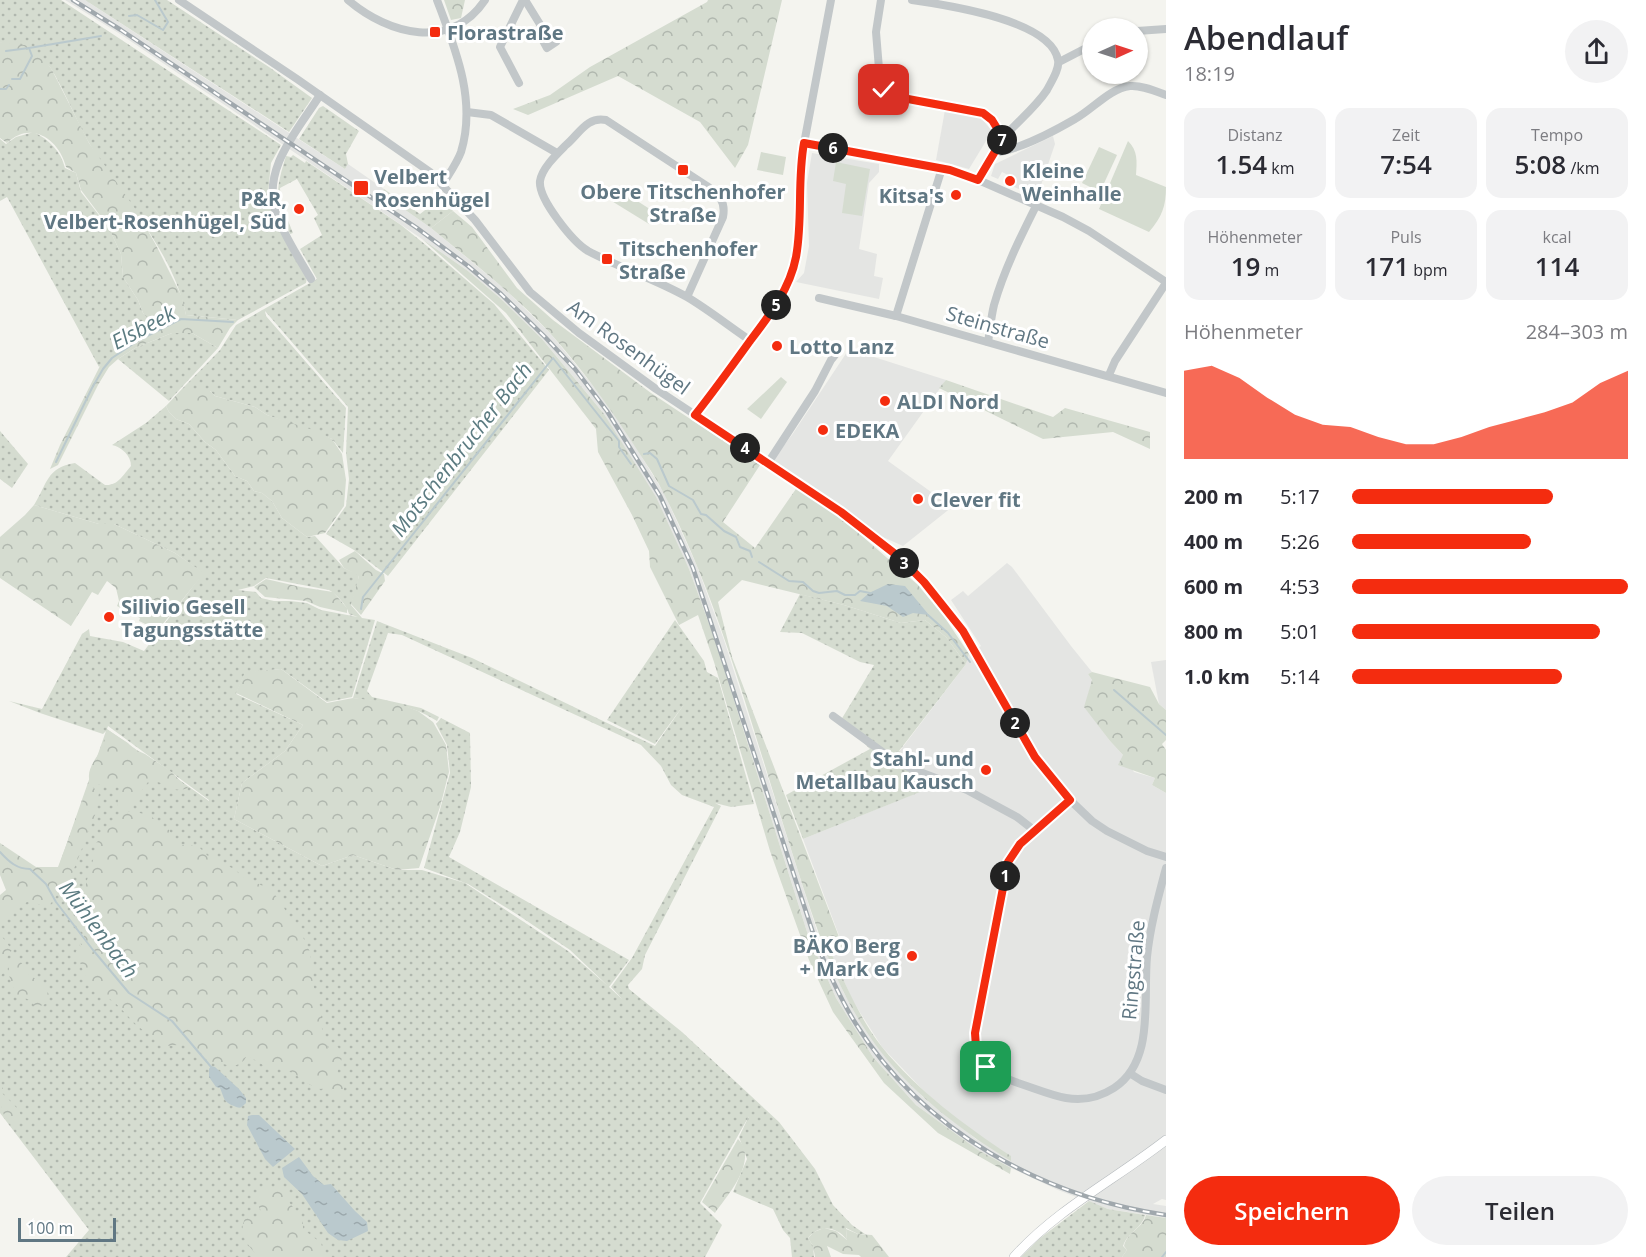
<!DOCTYPE html>
<html lang="de">
<head>
<meta charset="utf-8">
<style>
	body { margin:0; font-family:"Open Sans",sans-serif; background:#f2f2f3; color:#2b2b33; height:100vh; display:flex; flex-direction:column; font-size:22px; white-space:nowrap }
	* { box-sizing:border-box; margin:0 }
	p { font-size:20px; color:#7c7c81 }
	.icon { flex:none; width:33px; height:33px; fill:none; stroke:currentColor; stroke-width:2; stroke-linecap:round; stroke-linejoin:round }
	.map { position:relative; flex:1; overflow:hidden }
	.details { display:flex; flex-direction:column; background:#fff; width:480px }
	.details>* { flex:none }
	.needle { width:39px; rotate:87deg }
	.tools { position:absolute; left:1082px; top:18px; display:grid; gap:12px }
	.tools a { display:grid; place-items:center; width:66px; height:66px; border-radius:50%; background:#fff; box-shadow:0 2px 4px #0004; font-size:30px }
	.scale { position:absolute; left:18px; bottom:15px; width:98px; box-sizing:border-box; padding-left:6px; border:3px solid #607783; border-top:0; font-size:16px; line-height:21px; white-space:nowrap; color:#607783; -webkit-text-stroke:4px #fff; paint-order:stroke }
	.pin { position:absolute; display:grid; place-items:center; width:51px; height:51px; color:#fff; margin:-26px; border-radius:12px; box-shadow:0 3px 9px #0006 }
	.km { position:absolute; width:30px; height:30px; margin:-15px; border-radius:50%; background:#222; color:#fff; font-size:16px; line-height:30px; text-align:center }
	.round { display:grid; place-items:center; flex:none; width:63px; height:63px; border-radius:32px; background:#f2f2f3 }
	.summary { display:flex; align-items:center; justify-content:space-between; height:102px; padding:0 18px }
	h1 { font-size:33px; font-weight:600; line-height:45px }
	.figures { display:grid; grid-template-columns:repeat(3,1fr); gap:9px; height:102px; padding:6px 18px }
	.figures div { display:grid; align-content:center; border-radius:15px; background:#f2f2f3; text-align:center }
	.figures b { font-size:26px; font-weight:600 }
	.figures small { font-size:16px; font-weight:400 }
	.figures p { font-size:16px }
	.chart { height:168px; padding:12px 18px }
	.chart p { display:flex; justify-content:space-between }
	.chart svg { width:100%; height:108px; margin-top:6px; fill:#f42c0f; opacity:.7 }
	.cta { display:flex; gap:12px; margin-top:auto; padding:12px 18px }
	.cta a { flex:1; height:69px; border-radius:36px; background:#f42c0f; color:#fff; font-size:24px; font-weight:600; line-height:69px; text-align:center }
	.cta a+a { background:#f2f2f3; color:#2b2b33 }
	ul { padding:0 18px; list-style:none; font-size:20px }
	li { display:grid; grid-template-columns:96px 72px 1fr; align-items:center; height:45px }
	li i { height:15px; border-radius:8px; background:#f42c0f }
	main { display:flex; flex:1; min-height:0 }
	.map>svg:first-child { display:block }
	.built { fill:#e4e5e3 }
	.grass { fill:url(#grass-dots); fill-rule:evenodd }
	.forest { fill:url(#forest-crowns) }
	.park { fill:#d5dcd0 }
	.water { fill:url(#water-ripples) }
	.lines { fill:none; stroke-linecap:round; stroke-linejoin:round }
	.stream { stroke:#bac9cd; stroke-width:2 }
	.major-casing { stroke:#b5babd; stroke-width:10 }
	.minor { stroke:#c2c7c9; stroke-width:8 }
	.major { stroke:#fff; stroke-width:9 }
	.rail-casing { stroke:#a0a8ad; stroke-width:4.5 }
	.rail { stroke:#fff; stroke-width:2; stroke-dasharray:7; stroke-linecap:butt }
	.route-casing { stroke:#fff; stroke-width:12 }
	.route { stroke:#f42c0f; stroke-width:8 }
	.poi-dot { fill:#f42c0f; stroke:#fff; stroke-width:2 }
	.labels { text-anchor:middle; dominant-baseline:central; stroke-width:6; stroke-linejoin:round; paint-order:stroke }
	.poi-label { font-size:20px; font-weight:bold; fill:#607783; stroke:#fff; text-anchor:start }
	.street-label { font-size:20px; fill:#607783; stroke:#fff }
	.water-label { font-size:21px; font-style:italic; fill:#5b7b81; stroke:#fff }
</style>
</head>
<body>
<main>
<div class="map">
<svg width="1166" height="1257" viewBox="0 0 1166 1257">
	<defs>
		<pattern id="grass-dots" width="8" height="8" patternUnits="userSpaceOnUse" patternTransform="scale(1.5)"><rect width="8" height="8" fill="#d5dcd0"/><path d="M2 2h.1M6 6h.1" fill="none" stroke="#b0b7ae" stroke-width="1.8" stroke-linecap="round"/></pattern>
		<pattern id="forest-crowns" width="20" height="18" patternUnits="userSpaceOnUse" patternTransform="scale(1.5)"><rect width="20" height="18" fill="#d5dcd0"/><path d="M2 6a3 3 0 1 1 6 0M12 15a3 3 0 1 1 6 0" fill="none" stroke="#b0b7ae"/></pattern>
		<pattern id="water-ripples" width="26" height="14" patternUnits="userSpaceOnUse" patternTransform="scale(1.5)"><rect width="26" height="14" fill="#bac9cd"/><path d="M2 4q2-2 4 0t4 0M15 11q2-2 4 0t4 0" fill="none" stroke="#9ba8ac"/></pattern>
	</defs>
	<rect width="100%" height="100%" fill="#f4f4ef"/>
	<g class="built">
		<path d="M65,0H85L306,144L345,169L348,164L384,189L381,193L431,228L506,290L550,333L612,409L664,493L697,566L724,640L817,931L844,993L881,1051L923,1097L981,1143L925,1092L882,1047L854,1003L832,955L844,949L803,839L939,784L899,752L966,664L969,654L981,646L951,600L963,591L968,596L1007,563L1012,567L1071,646L1092,672L1088,674L1092,680L1085,707L1110,741L1123,755L1134,772L1155,778L1152,785L1166,793V1200L1162,1199L1153,1204L1166,1206V1218L1108,1209L1058,1190L1011,1168L978,1150L916,1105L873,1057L836,998L808,935L716,643L689,569L604,414L542,339L500,298L468,271L422,239L120,34Z"/>
		<path d="M945,110L981,118L992,131L969,169L936,160Z"/>
		<path d="M1053,136L1055,144L1037,197L1012,186L1014,178L1002,172L998,179L991,176L995,164Z"/>
		<path d="M812,153L879,164V172L869,183L859,249L877,254L874,276L883,278L879,299L796,282L804,273L809,246L807,183Z"/>
		<path d="M849,349L946,380L888,461L952,507L903,546L865,529L771,462L792,435Z"/>
		<path d="M1166,660V710L1159,704L1151,662Z"/>
	</g>
	<g class="grass">
		<path d="M0,0H61L281,145L271,163L268,193L282,234L307,277L306,283L238,320L186,315C172,245 114,192 83,132C78,122 54,70 49,66C37,57 15,49 0,42Z"/>
		<path d="M85,0H167L269,67L312,98L289,132Z"/>
		<path d="M323,106L359,131L346,154L348,164L345,169L299,139L319,108Z"/>
		<path d="M34,132C49,140 61,151 65,168L76,173L81,192L109,228L121,254L123,277L138,300L143,313L153,323L132,334L99,367L7,197L0,201V139L6,144L16,137Z"/>
		<path d="M293,155L305,163L306,161L401,225L427,246L494,304L549,370L388,576L354,550L326,534L346,506L349,479L346,453L348,407L265,311L266,316L346,408L343,453L332,439L267,415L255,407L215,396L210,391H180L220,350L236,325L317,279L300,249L322,235L314,218L318,215L297,179L280,188L281,203L293,233L290,234C275,200 275,191 286,156L291,157Z"/>
		<path d="M384,189L420,214L442,197L453,211L431,228L381,193Z"/>
		<path d="M172,333H192L218,348L169,401L118,359L135,348Z"/>
		<path d="M166,406L169,412L176,419L189,424L205,442L216,450L235,476L247,481L254,491L262,493L272,501L282,518L307,537L315,536L344,568L359,575L357,587L351,605L362,618L375,620L352,697L327,702L281,669L245,673L236,694L303,725L285,751L242,783L234,819L322,866L353,855L397,870H422L465,883L568,951L608,986L570,950L518,915L468,884L424,868L450,773L447,745L436,724L441,718L470,733L471,787L460,832L449,857L629,960L609,987L622,999L611,987L632,958L714,807L682,795L671,785L661,766L641,745L402,635L388,633L367,691L372,697L421,708L439,717L437,721C407,702 386,704 353,698L377,621L472,658L655,746L685,703L655,744L607,720L675,620L704,661L707,672L718,678L754,804L731,807L715,803L721,806L645,955L642,969L628,985L629,989L682,1032L779,1122L815,1169L833,1205L852,1225L865,1234H858L846,1228L847,1240C837,1226 819,1224 808,1238L813,1246L814,1257H792L790,1238L783,1230L773,1209L733,1192L747,1159L739,1137L749,1116L700,1203L722,1225L705,1257H66L89,1230L0,1113V919L27,897L47,900L106,731L103,734L40,713L9,701L42,709L82,634L89,629L90,636L123,642L144,651L203,573L175,553L114,524H99L34,505C48,483 46,468 75,463L105,485C118,486 123,475 131,466C131,456 122,447 112,445L146,423ZM266,578L329,590C336,594 347,605 349,614L358,617L321,610L307,603L290,601H274L261,598L256,592L238,590L254,586ZM108,726L209,800V801L107,729Z"/>
		<path d="M0,431L28,464L12,488L0,479Z"/>
		<path d="M800,594L844,605L901,623L925,620L946,637L966,664L899,751L924,767L925,771L940,784L803,839L786,795L870,749L841,720L874,665L860,662L802,633L780,632Z"/>
		<path d="M1089,1201L1108,1209L1145,1215C1143,1227 1127,1233 1123,1246L1127,1250L1122,1257H1021L1039,1239Z"/>
	</g>
	<g class="forest">
		<path d="M444,0H465L461,18L451,20Z"/>
		<path d="M708,0H782L748,145L735,168L700,122L618,76L528,115L513,109L550,95L590,67L707,2Z"/>
		<path d="M0,42L32,46L51,68L89,143L136,210L156,245L182,297L186,315L238,320L230,328L218,348L192,333H172L135,348L118,359L109,367L98,385L58,465L50,469L60,445L102,362L132,334L152,323L143,313L138,300L123,277L121,254L108,226L81,190L76,173L66,167C59,139 31,120 7,143L0,138Z"/>
		<path d="M453,211L472,227L517,288L553,320L651,393L760,465L723,522L755,548L798,486L854,529L918,585L945,618L969,654L966,664L946,637L925,620L901,623L844,605L742,580L718,602L732,657L844,950L832,955C847,987 860,1019 882,1047C918,1091 964,1125 1011,1156V1161C963,1132 916,1096 881,1052C834,992 813,917 790,846C752,728 721,605 664,494C658,481 649,468 641,456C614,413 584,371 550,333C514,294 472,262 431,228Z"/>
		<path d="M422,239L468,271L500,298L542,339L604,414L656,497L689,569L716,643L808,935L836,998L873,1057L916,1105L978,1150L1011,1168L1010,1174L938,1133L884,1083L833,1012L809,960L770,851L714,662L698,615L679,625L650,567L649,551L632,515L598,452L596,429L506,313Z"/>
		<path d="M946,380L1053,417L1065,408L1150,432V449L1113,432L1043,439L939,388Z"/>
		<path d="M180,391H210L215,396L255,407L267,415L313,430L332,439L342,454L346,480L344,506L325,533L307,537L282,518L272,501L262,493L254,491L247,481L235,476L216,450L205,442L189,424L176,419L169,412L166,406Z"/>
		<path d="M34,505L99,524H114L175,553L204,573L158,630L139,621L140,618L117,606L119,601L116,588L107,581L98,595L92,592L71,626L0,578V537L25,515Z"/>
		<path d="M355,551L376,570L384,574L385,581L361,615L351,604L359,576L344,568L339,560Z"/>
		<path d="M266,579L301,587L333,592L347,608V613L320,607L306,601L265,597L254,587Z"/>
		<path d="M281,669L327,703L353,698L400,704L418,711L433,722L446,745L449,772L440,807L419,868L397,870L353,855L322,866L234,819L242,783L285,751L303,725L236,693L245,672Z"/>
		<path d="M1092,672L1150,687L1159,704L1166,710V740L1162,744L1166,750V793L1152,785L1155,778L1118,765L1123,755L1110,741L1084,707L1092,680L1088,674Z"/>
		<path d="M108,730L128,743L134,749L145,754L169,770L188,788C172,795 164,778 148,782L133,803L123,810L118,808C117,800 121,793 119,786L94,784L90,783C85,768 98,758 103,745C105,740 106,735 108,730Z"/>
		<path d="M89,784L99,793L95,815L72,874L49,906L27,902L0,921V895L6,890L0,875V843L36,867H58Z"/>
		<path d="M132,811L152,816L156,823L169,830L177,845L198,846L208,856L234,869L243,877L270,889L281,902L294,927L301,933L310,952L313,984L321,1011L322,1029L328,1048L331,1050L338,1047L342,1058L337,1073L344,1085V1093L340,1097L335,1099L330,1086L321,1089L316,1088L300,1079L294,1072L263,1065L247,1055C241,1069 228,1067 216,1061L209,1063C203,1055 196,1046 185,1045C172,1043 164,1052 154,1036C138,1031 127,1013 114,1002C107,996 97,993 91,985C84,977 80,961 76,951L82,949L78,942L82,945C88,927 84,908 85,890C87,874 96,859 95,844L99,840L98,835C110,825 116,814 132,811Z"/>
		<path d="M0,934L12,950L5,960L6,970L0,976Z"/>
		<path d="M17,956L30,976L43,982L50,997C46,1005 43,1007 34,1005L32,1001L17,995C11,983 2,965 17,956Z"/>
		<path d="M0,1085L3,1088L2,1093C10,1102 31,1116 16,1127C0,1118 0,1103 0,1085Z"/>
		<path d="M738,1139C759,1160 728,1195 715,1213L702,1202Z"/>
		<path d="M270,1187L284,1190L289,1196V1202L303,1220V1229L321,1243L324,1253L332,1257H258C245,1241 237,1233 247,1214L258,1219L263,1215L258,1205L259,1192Z"/>
		<path d="M1146,1215L1166,1218V1257H1122L1127,1250L1124,1246C1127,1232 1143,1228 1146,1215Z"/>
		<path d="M824,1228L836,1231L847,1240L846,1229L858,1234L872,1235L889,1257H861L859,1255L843,1254L827,1246L831,1257H815L813,1246L808,1238L814,1232Z"/>
	</g>
	<g class="park">
		<path d="M1128,141C1138,151 1137,161 1136,175L1166,187C1166,206 1162,217 1149,232L1099,209Z"/>
		<path d="M1099,147L1117,155L1100,192L1082,183Z"/>
		<path d="M761,152L786,157L783,175L757,170Z"/>
		<path d="M836,162L870,169L862,216L842,213L846,184L833,181Z"/>
		<path d="M617,188L656,213L649,224L610,200Z"/>
		<path d="M781,377L787,382L761,419L747,409Z"/>
	</g>
	<g class="water">
		<path d="M888,584L905,586L929,615L913,613L903,617L887,606L860,601L869,593Z"/>
		<path d="M211,1066L215,1067L239,1089L246,1098V1103C241,1108 240,1109 234,1106C223,1102 224,1097 220,1088L216,1087L209,1077V1069Z"/>
		<path d="M252,1115H259L295,1149L273,1167L265,1159L247,1125L248,1116Z"/>
		<path d="M299,1157L313,1176L324,1185L331,1184L355,1211L367,1222L368,1231L347,1241L338,1240L328,1233L302,1194L284,1177L282,1168Z"/>
	</g>
	<g class="lines">
		<g class="stream">
			<path d="M129,16L137,15L163,30L168,22L155,0"/>
			<path d="M6,51L29,48"/>
			<path d="M12,79H20L32,56L29,48L101,36"/>
			<path d="M0,89H6L9,85"/>
			<path d="M644,454L650,453L657,459L669,486L693,500L701,514L706,515L724,531L736,537L740,547L750,551L752,557"/>
			<path d="M56,462L92,388L103,369L112,358L139,340L181,319L233,322"/>
			<path d="M759,562L789,581L803,582L813,591L819,593L837,591L845,595H855L860,591L870,593"/>
			<path d="M361,609L363,597L553,358L619,441V447L631,464"/>
			<path d="M928,615L948,633L970,662"/>
			<path d="M1114,690L1166,735"/>
			<path d="M0,852C9,862 17,869 30,869L46,884L56,902L93,950L129,993L172,1021L212,1068"/>
			<path d="M1162,1257L1166,1252"/>
		</g>
		<defs>
			<path id="major" d="M1014,1257C1057,1209 1116,1179 1166,1140"/>
		</defs>
		<use href="#major" class="major-casing"/>
		<g class="minor">
			<path d="M179,0L297,79L430,172L475,220L530,292L579,333L656,389L841,511L899,557L924,582L963,631L1035,757L1070,800L1092,821L1107,831L1147,851L1166,857"/>
			<path d="M348,0C389,35 451,51 485,0"/>
			<path d="M437,0C455,48 477,100 461,152C457,163 449,174 443,184"/>
			<path d="M525,0L546,34"/>
			<path d="M881,0L876,32L880,81L884,90L892,96L983,113L992,120L1003,138"/>
			<path d="M912,0C947,5 1051,20 1058,60C1060,69 1051,82 1047,90C1035,108 1018,121 1004,137C993,149 986,166 978,180"/>
			<path d="M1137,31L1166,29"/>
			<path d="M550,32L556,42L547,48L541,37Z"/>
			<path d="M1059,62L1092,45"/>
			<path d="M519,83L500,47L523,0"/>
			<path d="M467,112L491,115L557,153"/>
			<path d="M804,143L942,168L967,175L1063,217L1089,231L1166,282"/>
			<path d="M994,153C1021,149 1051,133 1075,119C1092,110 1110,88 1130,86C1142,85 1155,91 1166,95"/>
			<path d="M311,279C299,258 284,236 276,213C261,169 298,130 320,95"/>
			<path d="M687,297L723,217C726,201 719,195 707,186L606,120C587,116 579,134 566,145C557,154 542,168 540,181C538,199 573,242 588,251C620,268 655,279 687,297C709,310 730,327 751,341"/>
			<path d="M819,298L896,316L1166,393"/>
			<path d="M896,316L942,168"/>
			<path d="M988,342C990,330 991,317 994,305C1004,270 1020,238 1036,206"/>
			<path d="M1109,375L1115,361L1166,283"/>
			<path d="M695,415L773,310L786,287L793,269L800,230V165L831,0"/>
			<path d="M768,463L815,391L831,360L835,355"/>
			<path d="M833,716L892,759L912,769L967,790L1017,817L1035,831"/>
			<path d="M1070,800L1020,844L1008,863L975,1033C973,1062 994,1075 1018,1083C1034,1088 1050,1095 1066,1098C1083,1101 1100,1097 1114,1088C1155,1061 1143,1001 1147,957C1150,927 1158,898 1166,868"/>
			<path d="M1131,1074L1142,1081L1166,1090"/>
		</g>
		<use href="#major" class="major"/>
		<defs>
			<path id="rail" d="M73,0L121,30L417,228L468,266L501,294L545,337L575,369L607,411L660,496L693,568L813,933C825,965 838,995 856,1024C923,1131 1043,1197 1166,1215"/>
		</defs>
		<use href="#rail" class="rail-casing"/>
		<use href="#rail" class="rail"/>
	</g>
	<g class="lines">
		<defs>
			<path id="route" d="M884,90L892,96L983,113L992,120L1003,138L978,180L950,170L804,143C797,181 803,219 796,257C790,289 769,316 750,341C732,366 714,391 695,415L841,512L899,557L924,582L963,631L1035,757L1070,800L1020,844L1008,862L975,1033L976,1047L986,1067"/>
		</defs>
		<use href="#route" class="route-casing"/>
		<use href="#route" class="route"/>
	</g>
	<g class="poi-dot">
		<rect x="429" y="26" width="12" height="12" rx="3"/>
		<rect x="677" y="164" width="12" height="12" rx="3"/>
		<circle cx="1010" cy="181" r="6"/>
		<rect x="353" y="180" width="16" height="16" rx="3"/>
		<circle cx="956" cy="195" r="6"/>
		<circle cx="299" cy="209" r="6"/>
		<rect x="601" y="253" width="12" height="12" rx="3"/>
		<circle cx="777" cy="346" r="6"/>
		<circle cx="885" cy="401" r="6"/>
		<circle cx="823" cy="430" r="6"/>
		<circle cx="918" cy="499" r="6"/>
		<circle cx="109" cy="617" r="6"/>
		<circle cx="986" cy="770" r="6"/>
		<circle cx="912" cy="956" r="6"/>
	</g>
	<g class="labels">
		<g class="poi-label">
			<text x="447" y="32">Florastraße</text>
			<text x="1022" y="170">Kleine<tspan x="1022" dy="23">Weinhalle</tspan></text>
			<text x="374" y="176">Velbert<tspan x="374" dy="23">Rosenhügel</tspan></text>
			<text x="683" y="191" text-anchor="middle">Obere Titschenhofer<tspan x="683" dy="23">Straße</tspan></text>
			<text x="944" y="195" text-anchor="end">Kitsa's</text>
			<text x="287" y="198" text-anchor="end">P&amp;R,<tspan x="287" dy="23">Velbert-Rosenhügel, Süd</tspan></text>
			<text x="619" y="248">Titschenhofer<tspan x="619" dy="23">Straße</tspan></text>
			<text x="789" y="346">Lotto Lanz</text>
			<text x="897" y="401">ALDI Nord</text>
			<text x="835" y="430">EDEKA</text>
			<text x="930" y="499">Clever fit</text>
			<text x="121" y="606">Silivio Gesell<tspan x="121" dy="23">Tagungsstätte</tspan></text>
			<text x="974" y="758" text-anchor="end">Stahl- und<tspan x="974" dy="23">Metallbau Kausch</tspan></text>
			<text x="900" y="945" text-anchor="end">BÄKO Berg<tspan x="900" dy="23">+ Mark eG</tspan></text>
		</g>
		<g class="street-label">
			<text transform="translate(998 327) rotate(16)">Steinstraße</text>
			<text transform="translate(629 347) rotate(36)">Am Rosenhügel</text>
			<text transform="translate(1133 970) rotate(-85)">Ringstraße</text>
		</g>
		<g class="water-label">
			<text transform="translate(143 327) rotate(-28)">Elsbeek</text>
			<text transform="translate(461 449) rotate(-52)">Motschenbrucher Bach</text>
			<text transform="translate(99 929) rotate(53)">Mühlenbach</text>
		</g>
	</g>
</svg>
<div class="tools">
<a><svg class="needle" viewBox="-14 -14 28 28"><path d="M0-13l5 13h-10z" fill="#e53935"/><path d="M0 13l5-13h-10z" fill="#7c7c81"/></svg></a>
</div>
<div class="scale">100 m</div>
<div class="pin" style="left:986px;top:1067px;background:#1e9e55"><svg class="icon" aria-label="arrive" viewBox="0 0 24 24"><path d="M6 21V4h12l-3 4 3 4H6"/></svg></div>
<div class="pin" style="left:884px;top:90px;background:#d93025"><svg class="icon" aria-label="check" viewBox="0 0 24 24"><path d="M5 12l5 5 9-10"/></svg></div>
<b class="km" style="left:1005px;top:876px">1</b>
<b class="km" style="left:1015px;top:723px">2</b>
<b class="km" style="left:904px;top:563px">3</b>
<b class="km" style="left:745px;top:448px">4</b>
<b class="km" style="left:776px;top:305px">5</b>
<b class="km" style="left:833px;top:148px">6</b>
<b class="km" style="left:1002px;top:140px">7</b>
</div>
<section class="details">
<div class="summary"><div><h1>Abendlauf</h1><p>18:19</p></div><a class="round"><svg class="icon" aria-label="share" viewBox="0 0 24 24"><path d="M12 15V3M7 8l5-5 5 5M5 13v7h14v-7"/></svg></a></div>
<div class="figures">
<div><p>Distanz</p><b>1.54<small> km</small></b></div>
<div><p>Zeit</p><b>7:54</b></div>
<div><p>Tempo</p><b>5:08<small> /km</small></b></div>
</div>
<div class="figures">
<div><p>Höhenmeter</p><b>19<small> m</small></b></div>
<div><p>Puls</p><b>171<small> bpm</small></b></div>
<div><p>kcal</p><b>114</b></div>
</div>
<div class="chart"><p><span>Höhenmeter</span>284–303 m</p>
<svg viewBox="0 0 160 44" preserveAspectRatio="none"><path d="M0 44V8L10 6L20 11L30 19L40 26L50 30L60 31L70 35L80 38L90 38L100 35L110 31L120 28L130 25L140 21L150 13L160 8V44z"/></svg>
</div>
<ul>
<li><b>200 m</b>5:17<i style="width:73%"></i></li>
<li><b>400 m</b>5:26<i style="width:65%"></i></li>
<li><b>600 m</b>4:53<i style="width:100%"></i></li>
<li><b>800 m</b>5:01<i style="width:90%"></i></li>
<li><b>1.0 km</b>5:14<i style="width:76%"></i></li>
</ul>
<div class="cta"><a>Speichern</a><a>Teilen</a></div>
</section>
</main>
</body>
</html>
